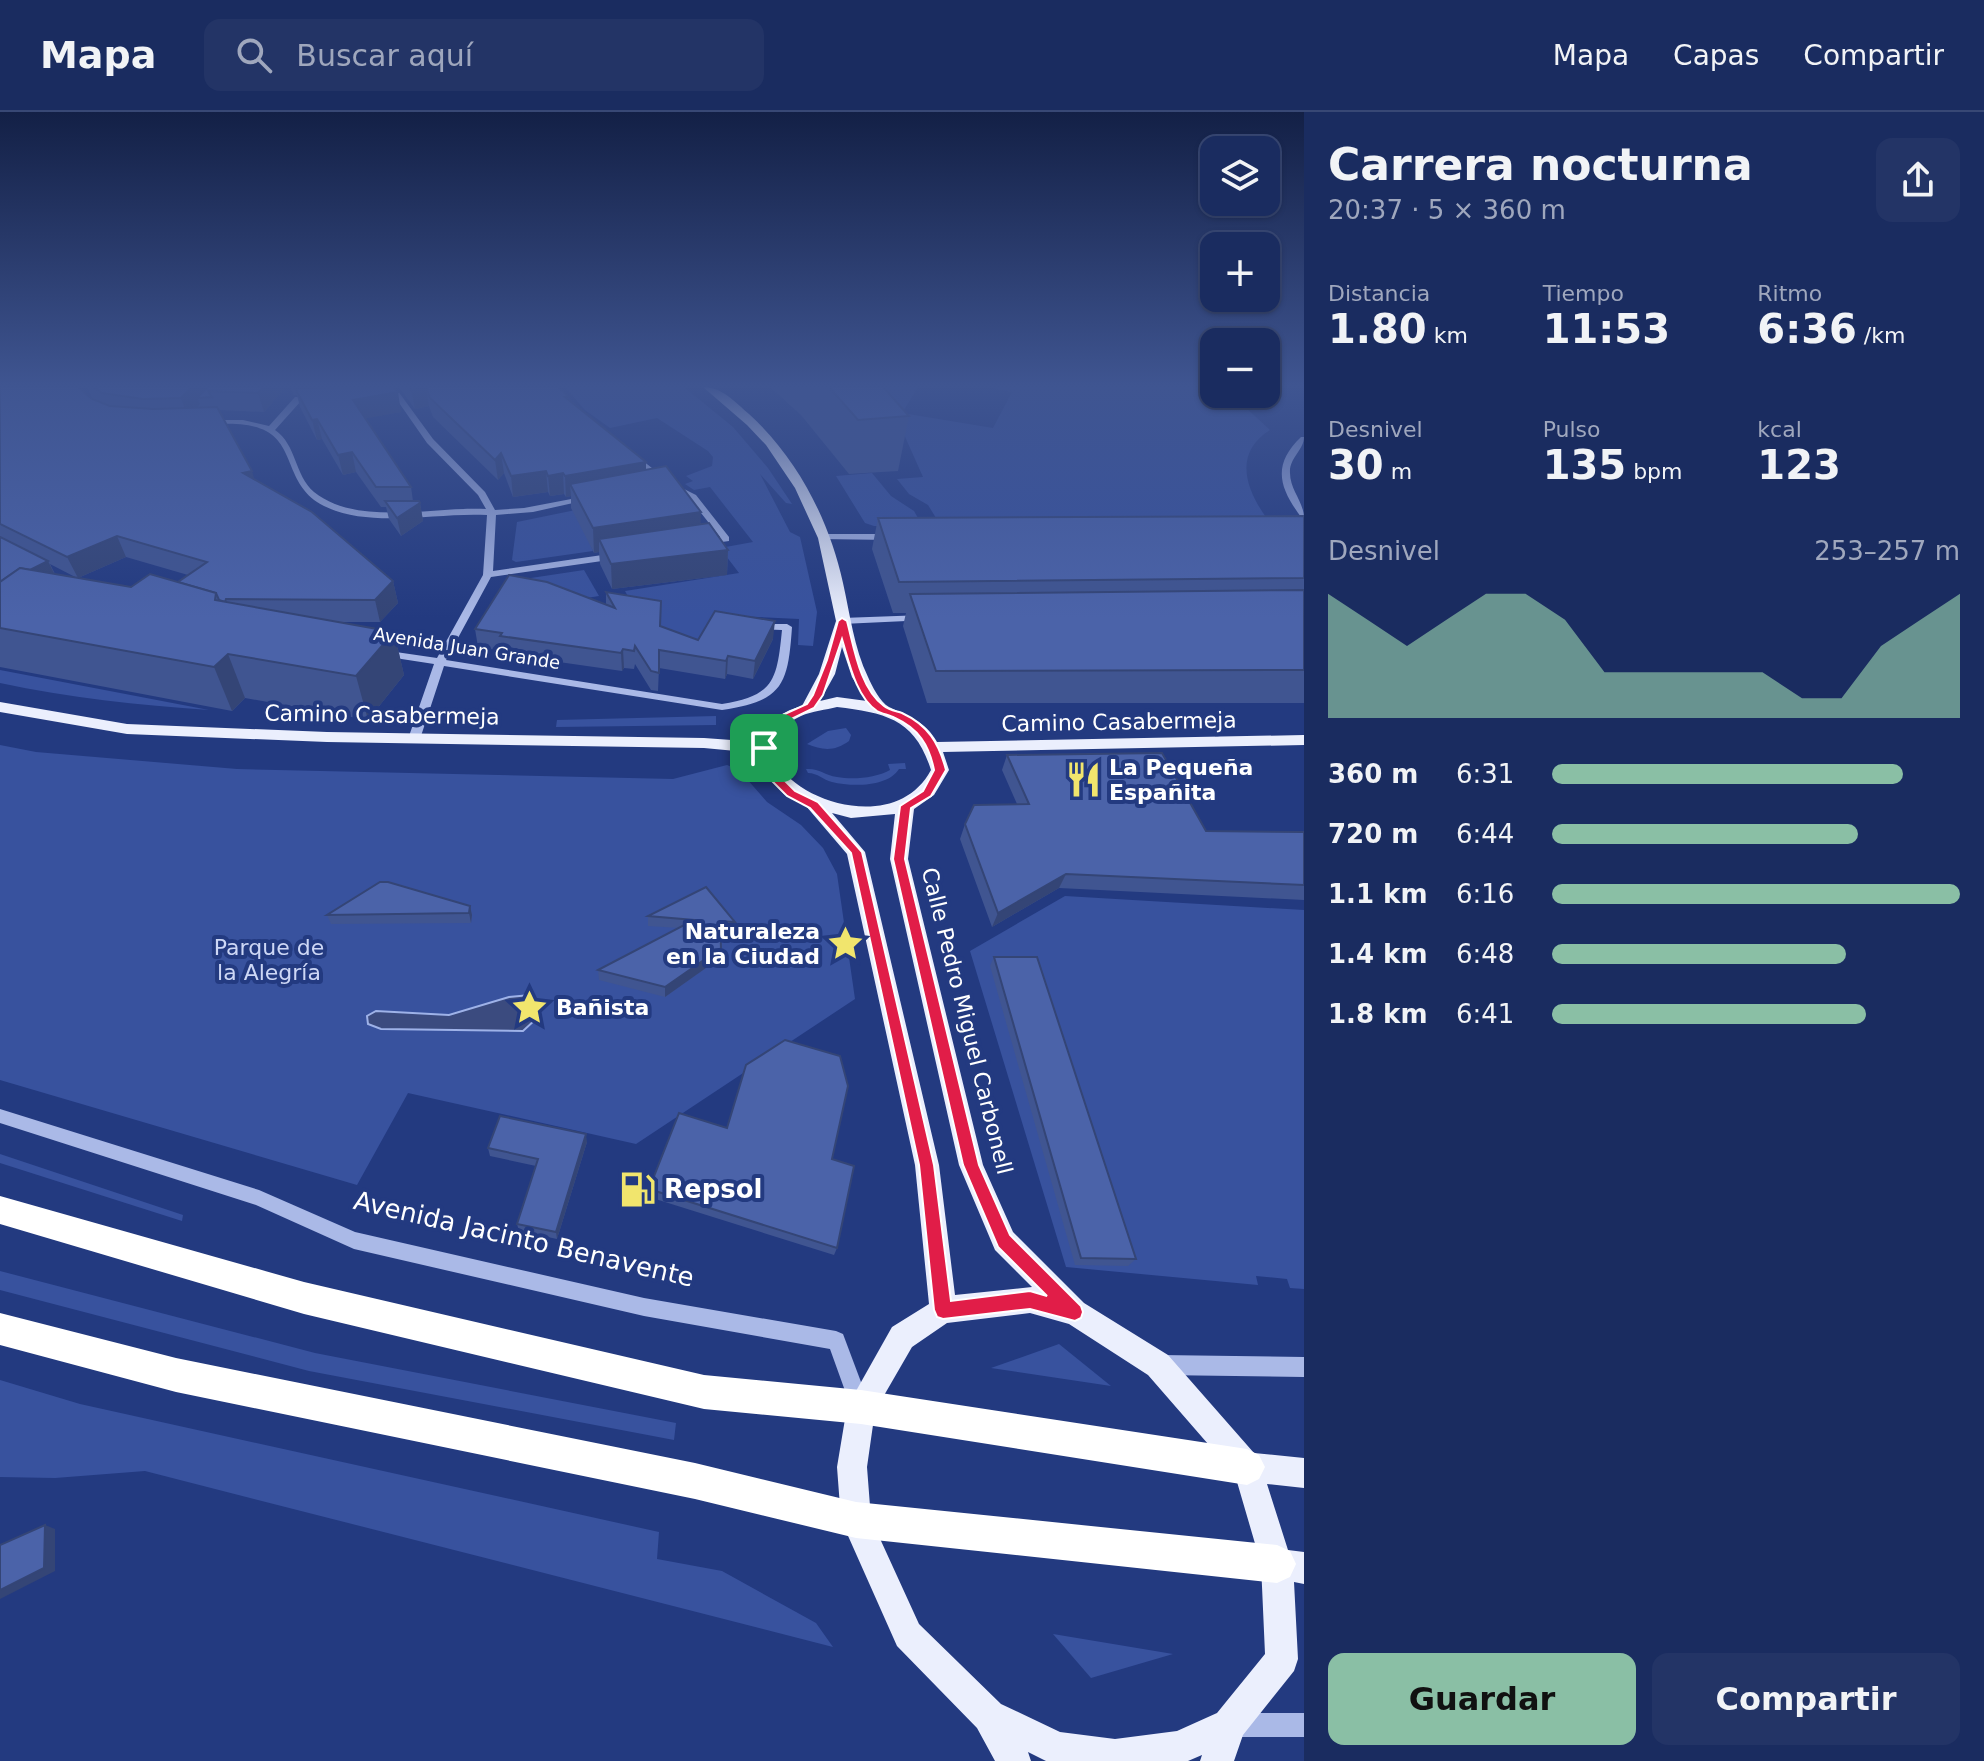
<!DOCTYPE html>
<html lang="es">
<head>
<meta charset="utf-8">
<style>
	body { margin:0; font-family:"DejaVu Sans",sans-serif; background:#233466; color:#f1f3f6; height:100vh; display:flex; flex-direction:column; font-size:30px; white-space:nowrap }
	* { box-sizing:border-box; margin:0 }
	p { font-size:26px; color:#9fa7bd }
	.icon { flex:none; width:44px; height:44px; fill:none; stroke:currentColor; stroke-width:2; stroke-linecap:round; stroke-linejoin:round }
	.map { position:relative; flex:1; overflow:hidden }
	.panel { display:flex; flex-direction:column; background:#1a2c60; width:680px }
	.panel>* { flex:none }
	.controls { position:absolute; left:1200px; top:24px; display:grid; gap:16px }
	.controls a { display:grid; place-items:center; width:80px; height:80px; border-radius:16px; background:#1a2c60; box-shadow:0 2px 6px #0004,0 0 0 2px #384875; font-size:40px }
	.pin { position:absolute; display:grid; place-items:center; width:68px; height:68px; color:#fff; margin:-34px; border-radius:16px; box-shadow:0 4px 12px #0006 }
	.round { display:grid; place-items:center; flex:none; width:84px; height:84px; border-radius:16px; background:#233466 }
	.head { display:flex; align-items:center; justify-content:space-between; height:136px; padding:0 24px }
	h1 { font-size:44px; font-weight:700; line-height:60px }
	.metrics { display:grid; grid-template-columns:repeat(3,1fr); gap:12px; height:136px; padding:8px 24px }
	.metrics div { display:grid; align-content:center }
	.metrics b { font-size:40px; font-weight:700 }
	.metrics small { font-size:22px; font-weight:400 }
	.metrics p { font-size:22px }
	.chart { height:224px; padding:16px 24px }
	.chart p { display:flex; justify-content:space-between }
	.chart svg { width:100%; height:144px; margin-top:8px; fill:#8abfa5; opacity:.7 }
	.action { display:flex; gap:16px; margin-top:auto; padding:16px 24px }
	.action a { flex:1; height:92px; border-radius:16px; background:#8abfa5; color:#111; font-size:32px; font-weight:700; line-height:92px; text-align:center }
	.action a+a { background:#233466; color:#f1f3f6 }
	ul { padding:0 24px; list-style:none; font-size:26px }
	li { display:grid; grid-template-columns:128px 96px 1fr; align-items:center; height:60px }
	li i { height:20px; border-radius:10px; background:#8abfa5 }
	header { display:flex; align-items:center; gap:48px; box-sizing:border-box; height:112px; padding:0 40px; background:#1a2c60; border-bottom:2px solid #384875 }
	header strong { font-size:38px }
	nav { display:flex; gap:44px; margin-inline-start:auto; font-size:28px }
	.search { width:560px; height:72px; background:#233466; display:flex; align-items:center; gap:20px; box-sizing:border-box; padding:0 28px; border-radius:16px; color:#9fa7bd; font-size:30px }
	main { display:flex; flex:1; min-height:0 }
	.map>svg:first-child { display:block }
	.green { fill:#38529e }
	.water { fill:#3b4b7f; stroke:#9eb2e8; stroke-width:2 }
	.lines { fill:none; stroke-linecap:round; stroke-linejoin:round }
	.minor { fill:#aab9e7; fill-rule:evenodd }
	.major { fill:#ebeffd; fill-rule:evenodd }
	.highway { fill:#fff; fill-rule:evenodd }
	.wall { fill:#405591; fill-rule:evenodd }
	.shaded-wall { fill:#344576 }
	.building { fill:#4b63a9; stroke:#344576; stroke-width:2 }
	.route { fill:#e11d48; stroke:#fff; stroke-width:2; fill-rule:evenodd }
	.labels { text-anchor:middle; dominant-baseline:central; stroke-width:8; stroke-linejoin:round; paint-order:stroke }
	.far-street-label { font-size:18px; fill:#fff; stroke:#233a80 }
	.street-label { font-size:22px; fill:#fff; stroke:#233a80 }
	.poi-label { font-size:22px; font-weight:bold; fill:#fff; stroke:#233a80; text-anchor:start }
	.park-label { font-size:22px; fill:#cdd7f5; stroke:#233a80 }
	.near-poi-label { font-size:26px; font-weight:bold; fill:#fff; stroke:#233a80; text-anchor:start }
	.near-street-label { font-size:26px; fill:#fff; stroke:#233a80 }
</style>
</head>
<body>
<header>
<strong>Mapa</strong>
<div class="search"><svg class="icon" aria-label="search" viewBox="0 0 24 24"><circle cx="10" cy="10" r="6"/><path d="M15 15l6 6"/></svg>Buscar aquí</div>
<nav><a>Mapa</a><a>Capas</a><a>Compartir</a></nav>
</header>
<main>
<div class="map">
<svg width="1304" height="1649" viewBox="0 0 1304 1649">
	<rect width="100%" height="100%" fill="#233a80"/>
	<g class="green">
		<path d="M565,275H684L733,315L768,356L792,392L786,391L760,362L790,420L800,425L817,500L813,534L798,533L799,507L736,504L706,531C658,531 647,520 625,479L739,461L720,436L753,430L710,375L694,378L685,372L693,369L686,364L712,354L713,345L708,339L657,306L610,316L585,298Z"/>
		<path d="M869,275H918L902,301L993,316L1012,280L987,275H1214V282H1231L1270,318C1230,343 1248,383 1272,413L941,414L928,393L909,382L897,367L923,365L886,282Z"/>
		<path d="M872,361L891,384L914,399L923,415L874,414L865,411L836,364Z"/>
		<path d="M644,384L584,418L593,439L516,450L512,448L517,410Z"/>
		<path d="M584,458L599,484L574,488L511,469Z"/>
		<path d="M0,558L209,598C138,593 69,586 0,571Z"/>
		<path d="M716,604V613L556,615L557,608Z"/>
		<path d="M846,616L851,623L849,629C834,640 822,638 807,632L828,619Z"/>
		<path d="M0,633L36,640L237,657L673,667L727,653L739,658L767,690L801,713L823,736L837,762L855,887L636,1032L408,981L357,1073L0,968Z"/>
		<path d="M905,651L906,657H899C888,675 852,675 832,670C823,668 818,661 808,661L806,657C819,656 824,663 837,665C853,668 876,666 890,658L888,652Z"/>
		<path d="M1065,784L1304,798V1177L1290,1176L1287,1167L1256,1164L1258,1173L1066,1155L970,839Z"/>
		<path d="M0,1042L183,1103L182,1109L0,1051Z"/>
		<path d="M0,1159L315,1241L676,1311L674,1328L309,1259L0,1178Z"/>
		<path d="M1059,1232L1111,1274L991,1256Z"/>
		<path d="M0,1268L80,1292L659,1420L657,1447L722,1459L816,1511L833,1535L145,1359L55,1366L0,1365Z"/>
		<path d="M1053,1522L1173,1542L1091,1566Z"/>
	</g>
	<path class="water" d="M530,883L540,892L536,907L523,919L381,917L368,912L367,904L376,899L449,903L509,885Z"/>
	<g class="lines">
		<g class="minor">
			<path d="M388,275H395L433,327L485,380L495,398L524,396L587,384L591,387L533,400L496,403L493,459L616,441L621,444L616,447L491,465L446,548L722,592C775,584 777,567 782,518L756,517L752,516V512H787L792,515C788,573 783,589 722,598L444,554L420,627L418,630H410L408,627L434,552L382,544L377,541L382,538L437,546L483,463L487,403C437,400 370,417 324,394C285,374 296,335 266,319C249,310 225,312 206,312L202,310L206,308H243L269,314L295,285H301V289L275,318C297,333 294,363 314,380C358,415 434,394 486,397L478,383L427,331Z"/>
			<path d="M1301,325H1304C1304,338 1289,346 1290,361C1290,378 1304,390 1304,406L1301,405C1279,375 1272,353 1301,325Z"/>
			<path d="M628,342H634L670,370L696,383L729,425V429L700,433V429L720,425L690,387L664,374L628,346Z"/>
			<path d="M823,422H891L896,425L891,428L820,427V423Z"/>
			<path d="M924,503L929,506L928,508L842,512L837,509L842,506Z"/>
			<path d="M0,997L259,1078L355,1120L644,1186L836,1219L843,1222L870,1294L867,1301L860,1304L853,1301L830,1237L644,1204L354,1137L256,1093L0,1011Z"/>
			<path d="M1160,1243L1304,1245V1265L1160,1263L1153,1260L1150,1253L1153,1246Z"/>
			<path d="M1233,1601H1304V1625H1233L1225,1621L1221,1613L1225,1605Z"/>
		</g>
		<path class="major" d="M703,275C722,275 735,290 749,302C797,346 829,407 843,471C850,502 854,536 868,565C872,574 880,590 889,595C909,605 925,609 937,630L1304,623V633L943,640L949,658L934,683L914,697L908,747L983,1053L1013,1120L1084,1191L1168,1243L1254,1341L1304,1346V1376L1267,1372L1288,1438L1304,1440V1472L1294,1470L1298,1547L1294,1559L1243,1623L1234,1649H1200L1202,1643L1188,1649H1046L1028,1640L1031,1649H995L977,1616L897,1534L841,1408L837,1355L847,1295L892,1215L929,1192L915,1053L847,742L806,694L784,682L766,663L757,641L704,636L327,630L127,622L0,600V590L127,612L327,620L704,626L759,630C766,611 782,599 802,594L819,562L836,509L818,426L795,376L766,333L747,313ZM842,535L852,565L867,589L837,585L820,589L835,562ZM837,595C886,601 915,607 931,658C883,748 707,649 801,604C812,599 826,598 837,595ZM832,701L851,706L895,702L890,747L959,1053L995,1138L1032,1175L955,1183L939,1053L865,740ZM1030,1201L1069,1212L1148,1263L1235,1363L1261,1452L1265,1542L1217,1601L1177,1619L1115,1627L1060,1620L1001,1592L919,1512L871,1407L867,1355L875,1299L912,1235L947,1211Z"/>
		<g class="highway">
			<path d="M0,1084L304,1170L704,1263L861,1278L1247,1337L1259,1343L1265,1355L1259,1367L1247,1373L861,1312L704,1297L304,1202L0,1112Z"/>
			<path d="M0,1201L176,1246L695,1351L856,1390L1277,1433L1290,1439L1296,1452L1290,1465L1277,1471L856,1426L695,1387L176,1280L0,1233Z"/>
		</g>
	</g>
	<g class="wall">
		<path d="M0,275L92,286L87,275H286L264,300L219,298L254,367L393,469L398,491L380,510H338L394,520L404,563L368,608L245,586L232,599L0,555ZM126,445L188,463L178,470L131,475L78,466ZM50,452L77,466L55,462Z"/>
		<path d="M290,275H394L401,300L365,306L411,375L413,389L420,391L423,409L401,424L389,407L386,395H381L356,360L343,363L322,327L317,328L300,295L297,283H294Z"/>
		<path d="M399,275H558L569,285L570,289L646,350V358L728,438L727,463L612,477L600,452L599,440L594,441L571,396V384L566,385L564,382L550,384L548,380L513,385L504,361L498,368L433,305L429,294L415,297Z"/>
		<path d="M770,275H884L909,304L898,359L849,362L801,303Z"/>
		<path d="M1304,404V591H927L903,514L906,501H893L872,437L878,406Z"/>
		<path d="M606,480L661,514L698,528L773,527L753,567L727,562L725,567L659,556L658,579L651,578L635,552L634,557L624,556L622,559L502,542V539L478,535L475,517L606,493Z"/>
		<path d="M1007,643L1206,719L1304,720V788L1059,776L992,815L960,727L965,712L1017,692L1002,658Z"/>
		<path d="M470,794L472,803L471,811L331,812L327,803Z"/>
		<path d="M648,804L735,810L734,820L721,819L720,846L665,885L599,868L598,858L679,816L648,814Z"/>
		<path d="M994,845L1136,1147L1128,1154L1075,1153L990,854Z"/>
		<path d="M587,1030L557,1127L519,1119L517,1112L536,1054L490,1044L488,1036Z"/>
		<path d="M649,1077L837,1136L834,1143L649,1085Z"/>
	</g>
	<g class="shaded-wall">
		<path d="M191,275H216L197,286L200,292L188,305L181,286Z"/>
		<path d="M264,275H286L264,300L258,281Z"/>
		<path d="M426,275L429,294L415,297L411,278Z"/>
		<path d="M398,280L401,300L357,308L353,288Z"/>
		<path d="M317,307L322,327L317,328L312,308Z"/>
		<path d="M352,340L356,360L343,363L338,343Z"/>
		<path d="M501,341L504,361L498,368L495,348Z"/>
		<path d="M646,350V370L570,372L571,384L566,385L565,364Z"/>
		<path d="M252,359L258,380L243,361Z"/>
		<path d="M546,359L548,380L513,385L511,364Z"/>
		<path d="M563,361L564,382L550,384L548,364Z"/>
		<path d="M420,391L423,409L401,424L397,406Z"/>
		<path d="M701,400L700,425L599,427V440L594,441L593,416Z"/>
		<path d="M117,424L126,445L78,466L67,445Z"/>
		<path d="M728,438L727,463L612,477L611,452Z"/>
		<path d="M48,449L59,471L0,472Z"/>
		<path d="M393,469L398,491L380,510L375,488Z"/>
		<path d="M775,509L773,527L753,567L755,549Z"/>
		<path d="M394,520L404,563L368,608L356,564Z"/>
		<path d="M623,537L624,556L622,559L621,541Z"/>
		<path d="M228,542L245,586L232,599L214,555Z"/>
		<path d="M728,544L727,562L725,567L726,549Z"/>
		<path d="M1066,762L1059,776L992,815L998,801Z"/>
		<path d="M470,794L472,803L471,811L469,801Z"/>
		<path d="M721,836L720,846L665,885V875Z"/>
		<path d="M586,1022L587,1030L557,1127L556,1120Z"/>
		<path d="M45,1413L55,1417V1459L0,1487V1478Z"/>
	</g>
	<g class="building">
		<path d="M0,275H78L92,287L110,294L153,297L217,295L252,359L243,361L312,400L393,469L375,488L226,487L225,490L219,488L216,481L178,470L207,450L117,424L67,445L0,412Z"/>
		<path d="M94,275H191L181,286L143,287L102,281Z"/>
		<path d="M207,275H264L258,281L208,279L212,285L197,286Z"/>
		<path d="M394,275L398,280L353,288L411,375H376L352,340L338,343L317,307L312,308L295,276Z"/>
		<path d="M410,275H558L569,285H565L646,350L565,364L563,361L548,364L546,359L511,364L501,341L495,348L430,286L426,275L411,278Z"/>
		<path d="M829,275H883L909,304L858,308Z"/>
		<path d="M666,354L701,400L593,416L570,372Z"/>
		<path d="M385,389H419L420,391L397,406Z"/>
		<path d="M1304,404V466L899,470L878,406Z"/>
		<path d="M709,411L728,438L611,452L599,427Z"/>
		<path d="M0,425L48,449L30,458L20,456L0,470Z"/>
		<path d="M20,456L131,475L150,462L216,481L215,488L394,520L356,564L228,542L214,555L0,516V470Z"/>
		<path d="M509,463L547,470L615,496L606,480L661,489L660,514L698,528L715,499L775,509L755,549L728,544L726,549L659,538V561L651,559L635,534L634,539L623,537L621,541L500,524L502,521L475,517Z"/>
		<path d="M1304,478V558L936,559L910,482Z"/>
		<path d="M1162,641L1206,719L1304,720V773L1066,762L998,801L965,712L974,693L1029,692L1007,643Z"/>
		<path d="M380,770H388L470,794L469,801L327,803Z"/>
		<path d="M706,775L735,810L720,809L721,836L665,875L598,858L694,808L648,804Z"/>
		<path d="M994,845H1037L1136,1147L1081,1146Z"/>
		<path d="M785,928L840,944L848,974L832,1047L854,1054L837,1136L649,1077L679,1001L727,1016L746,953Z"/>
		<path d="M500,1004L586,1022L556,1120L517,1112L538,1047L488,1036Z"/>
		<path d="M45,1413L44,1456L0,1478V1433Z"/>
	</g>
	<linearGradient id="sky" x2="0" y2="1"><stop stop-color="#132046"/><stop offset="0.54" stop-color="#3f5591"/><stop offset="1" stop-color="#3f5591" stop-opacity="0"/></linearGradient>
	<rect width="1304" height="506" fill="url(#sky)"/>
	<path class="route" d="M842,506L847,509C854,535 860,577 884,594C889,598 896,599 902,601C928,613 939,631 946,658L931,684L911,696L905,747L979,1053L1010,1123L1081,1194L1083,1200L1081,1206L1075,1209L1030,1197L943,1207L937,1205L934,1198L919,1053L851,741L810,696L787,684L769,666L759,636L763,623L778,605L807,592L813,583L827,548L838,509ZM842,527C849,550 856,585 877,599C882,602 890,603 895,606C919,617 929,633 934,658L923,679L900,694L893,747L963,1053L998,1135L1047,1184L1030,1179L951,1189L934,1053L862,740L818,690L795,679L778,662L770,636L774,624L785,610L814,596L823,583Z"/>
	<defs>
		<symbol id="restaurant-bare" viewBox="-9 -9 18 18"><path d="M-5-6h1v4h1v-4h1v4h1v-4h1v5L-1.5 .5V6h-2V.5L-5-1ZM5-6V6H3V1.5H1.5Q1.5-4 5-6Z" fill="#f1e56d" stroke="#233a80" stroke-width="2.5" paint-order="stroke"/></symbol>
		<symbol id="sight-bare" viewBox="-9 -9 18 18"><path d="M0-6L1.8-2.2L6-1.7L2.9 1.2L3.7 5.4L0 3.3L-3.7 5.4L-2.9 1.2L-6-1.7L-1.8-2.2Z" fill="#f1e56d" stroke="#233a80" stroke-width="2.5" paint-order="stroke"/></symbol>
		<symbol id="fuel-bare" viewBox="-9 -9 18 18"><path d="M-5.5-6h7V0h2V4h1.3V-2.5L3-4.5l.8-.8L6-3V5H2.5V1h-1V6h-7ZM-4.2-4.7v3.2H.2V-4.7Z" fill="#f1e56d" stroke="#233a80" stroke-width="2.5" paint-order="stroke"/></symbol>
	</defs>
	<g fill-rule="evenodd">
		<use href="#restaurant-bare" x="1058" y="642" width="51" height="51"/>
		<use href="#sight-bare" x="820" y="806" width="51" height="51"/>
		<use href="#sight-bare" x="504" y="870" width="51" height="51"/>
		<use href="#fuel-bare" x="612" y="1052" width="51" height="51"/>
	</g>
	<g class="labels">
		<g class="far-street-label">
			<text transform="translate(467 536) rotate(9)">Avenida Juan Grande</text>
		</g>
		<g class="street-label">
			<text transform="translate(382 603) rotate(1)">Camino Casabermeja</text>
			<text transform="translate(1119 610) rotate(-1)">Camino Casabermeja</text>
			<text transform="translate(967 909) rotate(76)">Calle Pedro Miguel Carbonell</text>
		</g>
		<g class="poi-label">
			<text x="1109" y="655">La Pequeña<tspan x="1109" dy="25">Españita</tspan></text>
			<text x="820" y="819" text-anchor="end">Naturaleza<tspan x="820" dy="25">en la Ciudad</tspan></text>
			<text x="556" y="895">Bañista</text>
		</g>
		<g class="park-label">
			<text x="269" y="835">Parque de<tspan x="269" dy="25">la Alegría</tspan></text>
		</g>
		<g class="near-poi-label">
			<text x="664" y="1077">Repsol</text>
		</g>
		<g class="near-street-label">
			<text transform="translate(524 1127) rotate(13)">Avenida Jacinto Benavente</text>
		</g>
	</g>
</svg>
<div class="controls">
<a><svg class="icon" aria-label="layers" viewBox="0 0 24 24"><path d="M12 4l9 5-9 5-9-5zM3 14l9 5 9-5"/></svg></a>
<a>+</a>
<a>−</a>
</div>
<div class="pin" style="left:764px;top:636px;background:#1e9e55"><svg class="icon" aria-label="arrive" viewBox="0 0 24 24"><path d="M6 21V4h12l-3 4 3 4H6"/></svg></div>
</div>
<section class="panel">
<div class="head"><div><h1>Carrera nocturna</h1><p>20:37 · 5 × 360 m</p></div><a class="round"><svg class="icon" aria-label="share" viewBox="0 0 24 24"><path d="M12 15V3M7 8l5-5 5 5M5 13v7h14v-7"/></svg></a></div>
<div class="metrics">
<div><p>Distancia</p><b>1.80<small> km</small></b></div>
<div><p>Tiempo</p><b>11:53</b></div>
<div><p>Ritmo</p><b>6:36<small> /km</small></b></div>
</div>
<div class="metrics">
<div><p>Desnivel</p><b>30<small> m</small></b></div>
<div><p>Pulso</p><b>135<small> bpm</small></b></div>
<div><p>kcal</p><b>123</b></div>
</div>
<div class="chart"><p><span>Desnivel</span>253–257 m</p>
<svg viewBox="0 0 160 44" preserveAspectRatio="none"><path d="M0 44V6L10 14L20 22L30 14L40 6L50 6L60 14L70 30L80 30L90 30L100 30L110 30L120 38L130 38L140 22L150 14L160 6V44z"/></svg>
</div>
<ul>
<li><b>360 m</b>6:31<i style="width:86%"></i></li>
<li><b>720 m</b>6:44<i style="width:75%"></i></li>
<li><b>1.1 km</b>6:16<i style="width:100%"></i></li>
<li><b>1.4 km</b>6:48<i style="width:72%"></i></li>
<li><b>1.8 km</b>6:41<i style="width:77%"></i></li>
</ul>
<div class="action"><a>Guardar</a><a>Compartir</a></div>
</section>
</main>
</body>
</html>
